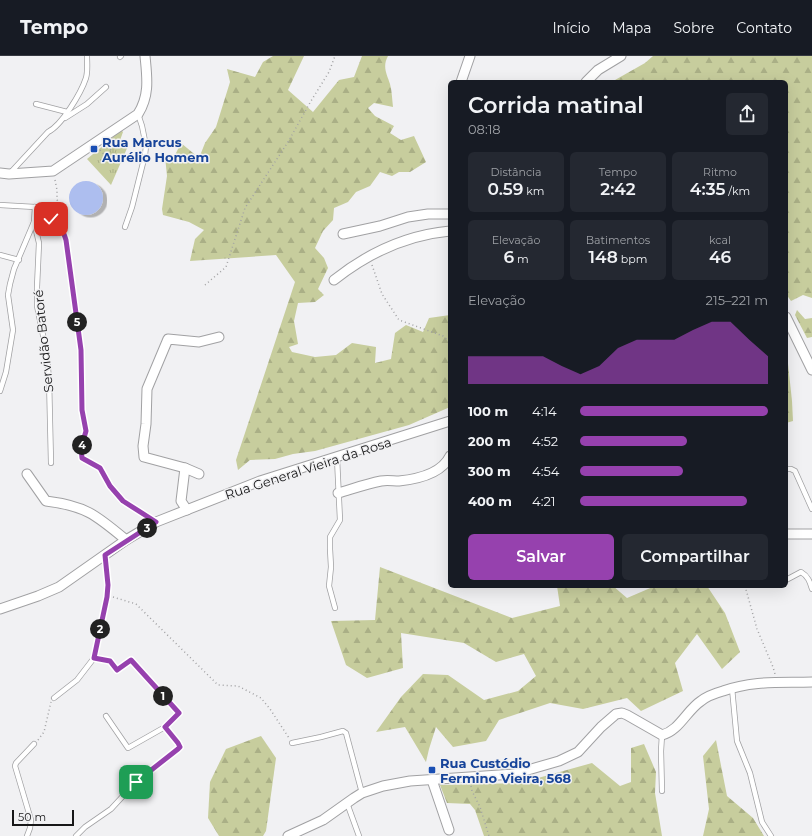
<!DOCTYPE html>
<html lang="pt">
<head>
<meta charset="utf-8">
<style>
	body { margin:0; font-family:Montserrat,sans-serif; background:#242831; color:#f1f3f6; height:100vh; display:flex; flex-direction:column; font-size:15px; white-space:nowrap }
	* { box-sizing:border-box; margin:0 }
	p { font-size:13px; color:#9ea1a6 }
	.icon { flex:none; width:22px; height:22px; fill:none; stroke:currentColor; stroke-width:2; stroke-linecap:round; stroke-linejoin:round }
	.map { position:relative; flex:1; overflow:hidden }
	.sheet { position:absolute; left:448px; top:24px; width:340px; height:508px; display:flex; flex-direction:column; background:#171b24; border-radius:6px; box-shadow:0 4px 16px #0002 }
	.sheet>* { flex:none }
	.scale { position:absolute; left:12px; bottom:10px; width:62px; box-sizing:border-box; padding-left:4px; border:2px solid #171718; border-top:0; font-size:11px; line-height:14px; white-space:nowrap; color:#171718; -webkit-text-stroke:3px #f1f1f3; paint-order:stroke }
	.pin { position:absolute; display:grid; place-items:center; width:34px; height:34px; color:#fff; margin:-17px; border-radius:8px; box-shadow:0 2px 6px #0006 }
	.km { position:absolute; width:20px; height:20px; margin:-10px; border-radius:50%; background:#222; color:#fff; font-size:11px; line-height:20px; text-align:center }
	.round { display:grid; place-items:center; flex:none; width:42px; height:42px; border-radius:6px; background:#242831 }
	.head { display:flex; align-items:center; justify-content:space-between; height:68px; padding:0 20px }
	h1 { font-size:22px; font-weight:600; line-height:30px }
	.stats { display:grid; grid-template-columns:repeat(3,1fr); gap:6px; height:68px; padding:4px 20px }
	.stats div { display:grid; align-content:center; border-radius:6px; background:#242831; text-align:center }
	.stats b { font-size:17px; font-weight:600 }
	.stats small { font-size:11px; font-weight:400 }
	.stats p { font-size:11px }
	.chart { height:112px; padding:8px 20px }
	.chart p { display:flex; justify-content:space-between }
	.chart svg { width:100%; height:72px; margin-top:4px; fill:#9641ae; opacity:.7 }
	.cta { display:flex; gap:8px; margin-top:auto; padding:8px 20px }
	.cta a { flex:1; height:46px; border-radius:6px; background:#9641ae; color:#fff; font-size:16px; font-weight:600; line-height:46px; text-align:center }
	.cta a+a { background:#242831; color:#f1f3f6 }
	ul { padding:0 20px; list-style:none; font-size:13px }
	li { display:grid; grid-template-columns:64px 48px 1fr; align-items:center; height:30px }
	li i { height:10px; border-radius:5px; background:#9641ae }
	header { display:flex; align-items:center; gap:24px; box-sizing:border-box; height:56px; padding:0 20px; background:#171b24; border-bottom:1px solid #363941 }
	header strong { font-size:19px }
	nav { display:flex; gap:22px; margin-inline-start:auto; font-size:14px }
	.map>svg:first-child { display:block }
	.forest { fill:url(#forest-firs) }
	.park { fill:url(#park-tufts) }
	.building { fill:#adbeef; filter:url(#shadow) }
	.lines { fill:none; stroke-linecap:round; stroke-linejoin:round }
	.lane-casing { stroke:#a1a1a3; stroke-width:6 }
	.street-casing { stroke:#a1a1a3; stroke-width:11 }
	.path { stroke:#a2a2a4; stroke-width:1.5; stroke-dasharray:1 3; stroke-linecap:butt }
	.lane { stroke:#fff; stroke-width:4.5 }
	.street { stroke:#fff; stroke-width:9 }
	.route-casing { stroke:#fff; stroke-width:8 }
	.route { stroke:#9641ae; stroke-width:5 }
	.transit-dot { fill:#1a4fb4; stroke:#f1f1f3; stroke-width:1.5 }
	.labels { text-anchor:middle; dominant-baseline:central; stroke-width:3; stroke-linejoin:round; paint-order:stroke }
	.transit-label { font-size:13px; font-weight:bold; fill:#164399; stroke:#f1f1f3; text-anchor:start }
	.street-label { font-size:13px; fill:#171718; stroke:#f1f1f3 }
</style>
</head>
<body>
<header>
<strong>Tempo</strong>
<nav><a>Início</a><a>Mapa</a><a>Sobre</a><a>Contato</a></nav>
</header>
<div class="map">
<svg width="812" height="780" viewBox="0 0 812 780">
	<defs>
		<pattern id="forest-firs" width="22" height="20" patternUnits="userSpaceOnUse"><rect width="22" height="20" fill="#c7cd9d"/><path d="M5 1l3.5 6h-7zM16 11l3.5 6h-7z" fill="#aaaf86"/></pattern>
		<pattern id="park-tufts" width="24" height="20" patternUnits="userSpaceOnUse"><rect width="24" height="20" fill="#c7cd9d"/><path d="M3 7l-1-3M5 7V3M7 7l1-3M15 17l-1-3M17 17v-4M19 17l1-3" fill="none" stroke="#aaaf86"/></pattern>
		<filter id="shadow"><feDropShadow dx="4.5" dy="2.5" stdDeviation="0" flood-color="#0004"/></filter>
	</defs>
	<rect width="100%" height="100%" fill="#f1f1f3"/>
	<g class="forest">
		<path d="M273,0H304L288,34L313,56L339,24L354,21L362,0H388C382,11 387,18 390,28C392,35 392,43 393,51L374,47L368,52L375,60L394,70L390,77L401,84L414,80L426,106L410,116H399L392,120L380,116L370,130L356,136L348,146L334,152L333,164L323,175L315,192L324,202L328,212L318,233L324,239L315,246L298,247L294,265L298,288L289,291L292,296L315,301L336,299L352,287L376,291L375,307L391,303L395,277L406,269L423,276L429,262L450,259V351L409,369L315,395L293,398L275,403L250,404L238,414L236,404L295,226L276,199L190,205L195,183L204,174L189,166L163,159L162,153L167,120L165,100L175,99L181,87L199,102L205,87L216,71L230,26L227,13L255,21L263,6Z"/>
		<path d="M653,0H812V242L803,239L791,245L786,238V26H620L615,24L645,7Z"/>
		<path d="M797,254L805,263L812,262V281L807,282L795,259Z"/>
		<path d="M786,289L792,345L793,365L786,367Z"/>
		<path d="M380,511L512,562L560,550L557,530H613L627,542L655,530H707L725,557L740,596L722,613L697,578L675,607L683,635L641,655L627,642L583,653L550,647L499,664L486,685L453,691L436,671L429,693L426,706L405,671L376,676L401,641L423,618L448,619L484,644L518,635L536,620L524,598L496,606L464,587L401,577L403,612L367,622L346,609L331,565L375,564Z"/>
		<path d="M261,680L276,702L266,775L263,780H219L208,762L210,726L226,693Z"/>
		<path d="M716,684L727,740L753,762L764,780H703L709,753L703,700Z"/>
		<path d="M644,688L656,716L655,737L662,780H484L475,754L470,748L447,747L440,729L520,727L592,707L620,730L631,726V692Z"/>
	</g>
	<path class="park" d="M121,74L123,76L119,87L128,90L111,129L87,103L105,88Z"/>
	<circle class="building" cx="86" cy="142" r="17"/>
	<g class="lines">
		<defs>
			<g id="lane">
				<path d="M120,1L121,0"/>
				<path d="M36,48L67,56"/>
				<path d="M65,62L87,48L106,31"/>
				<path d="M11,116L48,76C62,69 81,37 86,22C88,15 87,7 87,0"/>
				<path d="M0,149L35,151"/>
				<path d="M35,151L34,166L39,187L37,231V250L46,294L49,322L51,407"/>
				<path d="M35,151C49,161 61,167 66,184L81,294L82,354"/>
				<path d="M125,171L132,151L145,99L146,90L142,70L138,58"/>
				<path d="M0,199L19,204"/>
				<path d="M0,335L6,316L13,274L8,239L10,228L14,213L34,166"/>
				<path d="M786,413H791L795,415L812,453"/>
				<path d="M786,524L801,516C808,520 810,526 812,533"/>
				<path d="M335,552L329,530L331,511L330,493V481L340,464L337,402"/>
				<path d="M732,632L737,685L750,717L762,766L771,780"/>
				<path d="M54,642L77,624L94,602L107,541V512L105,499"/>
				<path d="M165,671L179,657"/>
				<path d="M292,687L321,681L343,675L346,677L362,737"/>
				<path d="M662,735L661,695L662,679"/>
				<path d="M347,747L359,780"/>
				<path d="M27,780L30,772L31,764L15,710L16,707L34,688"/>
				<path d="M76,780L85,771L111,753L136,726L178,693L180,691L178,687L165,671L128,692L106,660"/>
			</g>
			<g id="street">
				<path d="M461,26L470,0"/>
				<path d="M586,26L598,14L621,0"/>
				<path d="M0,117L9,118L53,115L138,58C150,39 147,21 145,0"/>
				<path d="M343,178L380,170L408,161L428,158H450"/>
				<path d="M334,224C368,197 407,179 450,175"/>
				<path d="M786,261L812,314"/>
				<path d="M185,412L181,445L187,454"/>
				<path d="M27,418L46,445C86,450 96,459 126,484"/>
				<path d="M199,418L185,412L144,401L143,390L146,368L147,333L168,283L199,286L219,281"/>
				<path d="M338,437C352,433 366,428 381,425C387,424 393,425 399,425C418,423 442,417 450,400"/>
				<path d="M786,478H812"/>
				<path d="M0,553L38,540L59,531L126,484L156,466L260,425L450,365"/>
				<path d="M432,724L449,774"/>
				<path d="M288,780L323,764L354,742L362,737L383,730L410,725L514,718L559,705L578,696L601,671L616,658L622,657L627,659L662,679C679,675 687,654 701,645C707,640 716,637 723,635C754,624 781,627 812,626"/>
			</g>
		</defs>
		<use href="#lane" class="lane-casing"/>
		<use href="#street" class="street-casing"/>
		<g class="path">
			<path d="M100,94L108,103"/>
			<path d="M105,100L116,88L115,83"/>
			<path d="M55,124L57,134V143L62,163"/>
			<path d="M372,209L382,238L399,264L443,280L450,286"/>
			<path d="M205,229L226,211L245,152L288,86L311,45L329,16L335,0"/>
			<path d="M83,359L86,375L81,392L82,401L100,412L109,430L123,445L148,461"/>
			<path d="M745,530L757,573L773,611L775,618"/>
			<path d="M113,541L136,548L218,629L238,630L261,642L270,653L289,682"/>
			<path d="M99,603L110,605L117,614L131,604L175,653"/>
			<path d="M38,684L44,676L51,646"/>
			<path d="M471,730L472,735L480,751L489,780"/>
		</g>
		<use href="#lane" class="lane"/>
		<use href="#street" class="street"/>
	</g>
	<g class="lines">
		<defs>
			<path id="route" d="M51,163C60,169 63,174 66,184L81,294L82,354L86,375L81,392L82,402L100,412L110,430L123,445L156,466L105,499L108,529L107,541L94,602L110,605L117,614L131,604L179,657L165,671L178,687L180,691L178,693L136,726"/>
		</defs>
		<use href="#route" class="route-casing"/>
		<use href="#route" class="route"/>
	</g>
	<g class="transit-dot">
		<rect x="90" y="89" width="8" height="8" rx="2"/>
		<rect x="428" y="710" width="8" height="8" rx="2"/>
	</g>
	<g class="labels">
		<g class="transit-label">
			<text x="102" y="86">Rua Marcus<tspan x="102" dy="15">Aurélio Homem</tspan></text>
			<text x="440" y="707">Rua Custódio<tspan x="440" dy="15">Fermino Vieira, 568</tspan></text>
		</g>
		<g class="street-label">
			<text transform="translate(43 285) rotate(-96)">Servidão Batoré</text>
			<text transform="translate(308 412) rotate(-18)">Rua General Vieira da Rosa</text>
		</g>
	</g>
</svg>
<div class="scale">50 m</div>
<div class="pin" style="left:136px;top:726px;background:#1e9e55"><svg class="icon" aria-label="arrive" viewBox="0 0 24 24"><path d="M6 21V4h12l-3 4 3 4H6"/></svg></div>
<div class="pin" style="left:51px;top:163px;background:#d93025"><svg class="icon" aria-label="check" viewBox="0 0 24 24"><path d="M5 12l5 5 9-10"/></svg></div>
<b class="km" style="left:163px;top:640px">1</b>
<b class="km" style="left:100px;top:573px">2</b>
<b class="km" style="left:147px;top:472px">3</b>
<b class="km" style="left:82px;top:389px">4</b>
<b class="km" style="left:77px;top:266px">5</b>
<section class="sheet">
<div class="head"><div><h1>Corrida matinal</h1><p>08:18</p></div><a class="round"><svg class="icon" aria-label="share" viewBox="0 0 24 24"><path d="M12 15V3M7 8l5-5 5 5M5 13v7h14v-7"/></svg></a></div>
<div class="stats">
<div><p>Distância</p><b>0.59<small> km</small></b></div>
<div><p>Tempo</p><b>2:42</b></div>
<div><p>Ritmo</p><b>4:35<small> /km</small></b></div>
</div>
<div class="stats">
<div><p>Elevação</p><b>6<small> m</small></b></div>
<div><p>Batimentos</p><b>148<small> bpm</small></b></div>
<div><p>kcal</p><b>46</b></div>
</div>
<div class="chart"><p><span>Elevação</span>215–221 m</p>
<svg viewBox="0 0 160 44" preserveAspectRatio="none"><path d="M0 44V27L10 27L20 27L30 27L40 27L50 33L60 38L70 33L80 22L90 17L100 17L110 17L120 11L130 6L140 6L150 17L160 27V44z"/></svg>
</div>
<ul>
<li><b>100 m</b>4:14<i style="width:100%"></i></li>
<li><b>200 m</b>4:52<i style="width:57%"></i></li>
<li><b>300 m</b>4:54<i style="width:55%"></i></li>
<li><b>400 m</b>4:21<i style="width:89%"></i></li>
</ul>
<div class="cta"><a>Salvar</a><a>Compartilhar</a></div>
</section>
</div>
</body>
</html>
